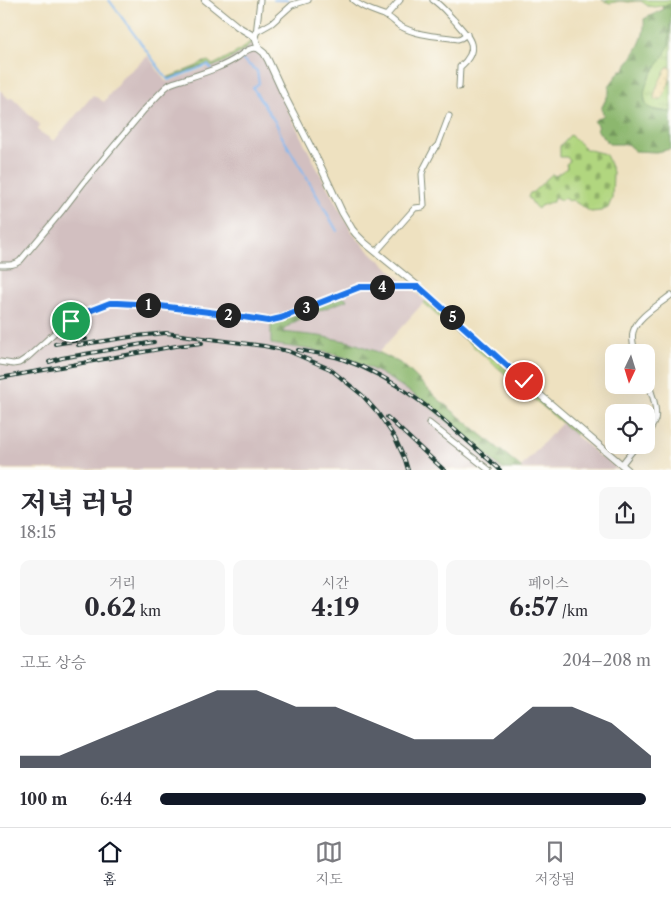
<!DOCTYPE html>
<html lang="ko">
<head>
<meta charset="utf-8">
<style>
	body { margin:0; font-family:"Libre Caslon Text","Noto Serif KR",serif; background:#f7f7f7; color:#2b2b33; height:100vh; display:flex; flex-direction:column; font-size:19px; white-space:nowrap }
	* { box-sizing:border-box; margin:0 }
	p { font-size:16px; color:#7c7c81 }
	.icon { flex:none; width:28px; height:28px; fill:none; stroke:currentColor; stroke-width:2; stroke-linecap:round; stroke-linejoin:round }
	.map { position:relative; height:470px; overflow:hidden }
	.details { display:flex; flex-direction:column; background:#fff; flex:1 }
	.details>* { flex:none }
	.needle { width:32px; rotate:184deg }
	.fabs { position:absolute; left:605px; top:344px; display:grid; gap:10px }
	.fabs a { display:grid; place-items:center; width:50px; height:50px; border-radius:10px; background:#fff; box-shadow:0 5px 20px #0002; font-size:25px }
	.pin { position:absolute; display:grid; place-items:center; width:42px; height:42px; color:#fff; margin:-21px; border:2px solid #fff; border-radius:50%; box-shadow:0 1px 5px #0007 }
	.km { position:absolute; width:25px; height:25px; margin:-12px; border-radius:50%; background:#222; color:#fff; font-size:14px; line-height:25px; text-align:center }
	.round { display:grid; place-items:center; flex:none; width:52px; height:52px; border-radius:10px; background:#f7f7f7 }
	.summary { display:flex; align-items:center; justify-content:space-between; height:85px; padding:0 20px }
	h1 { font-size:28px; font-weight:800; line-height:38px }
	.stats { display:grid; grid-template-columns:repeat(3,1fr); gap:8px; height:85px; padding:5px 20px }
	.stats div { display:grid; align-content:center; border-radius:10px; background:#f7f7f7; text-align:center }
	.stats b { font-size:25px; font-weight:800 }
	.stats small { font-size:14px; font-weight:400 }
	.stats p { font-size:14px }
	.chart { height:140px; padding:10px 20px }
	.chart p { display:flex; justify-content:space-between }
	.chart svg { width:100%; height:90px; margin-top:5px; fill:#111827; opacity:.7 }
	ul { padding:0 20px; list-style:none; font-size:16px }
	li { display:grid; grid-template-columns:80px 60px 1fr; align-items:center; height:38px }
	li i { height:12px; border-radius:6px; background:#111827 }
	.tab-bar { display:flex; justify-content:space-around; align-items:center; height:70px; border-top:1px solid #e1e1e2; background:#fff; font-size:14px; color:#7c7c81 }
	.tab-bar a { display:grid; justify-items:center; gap:2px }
	.tab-bar .current { color:#111827 }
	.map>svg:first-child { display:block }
	.industrial { fill:#d2bfc0 }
	.grass { fill:url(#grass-tufts); stroke:#688a5a }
	.forest { fill:url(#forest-firs); stroke:#567a51 }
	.sand { fill:url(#sand-dots); stroke:#868c69 }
	.cemetery { fill:url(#cemetery-stones); stroke:#688a5a }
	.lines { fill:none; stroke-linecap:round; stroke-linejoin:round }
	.stream { stroke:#82b9f2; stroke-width:2 }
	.minor-casing { stroke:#868f7a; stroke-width:7 }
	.tertiary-casing { stroke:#868f7a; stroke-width:8 }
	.minor { stroke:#fff; stroke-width:5 }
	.tertiary { stroke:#fff; stroke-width:6 }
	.rail-casing { stroke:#1f3d34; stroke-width:4 }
	.rail { stroke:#fdfcf7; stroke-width:2; stroke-dasharray:5.5; stroke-linecap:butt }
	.route-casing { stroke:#fff; stroke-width:10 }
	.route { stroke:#1a73e8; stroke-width:6 }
</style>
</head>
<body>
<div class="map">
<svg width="671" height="470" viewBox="0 0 671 470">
	<defs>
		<pattern id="grass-tufts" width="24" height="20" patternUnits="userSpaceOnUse" patternTransform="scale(1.25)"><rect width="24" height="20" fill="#b1d67f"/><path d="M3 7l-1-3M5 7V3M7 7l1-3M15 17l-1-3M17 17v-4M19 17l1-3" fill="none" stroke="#8faf69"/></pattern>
		<pattern id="forest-firs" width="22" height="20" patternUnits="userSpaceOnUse" patternTransform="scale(1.25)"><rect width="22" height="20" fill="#8cb76e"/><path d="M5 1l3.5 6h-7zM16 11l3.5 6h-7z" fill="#72965b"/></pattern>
		<pattern id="sand-dots" width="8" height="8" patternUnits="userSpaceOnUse" patternTransform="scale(1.25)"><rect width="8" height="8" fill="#eeda9e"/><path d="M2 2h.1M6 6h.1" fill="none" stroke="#ccbc89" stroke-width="1.8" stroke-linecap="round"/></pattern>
		<pattern id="cemetery-stones" width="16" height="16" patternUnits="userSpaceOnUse" patternTransform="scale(1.25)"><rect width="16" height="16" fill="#b1d67f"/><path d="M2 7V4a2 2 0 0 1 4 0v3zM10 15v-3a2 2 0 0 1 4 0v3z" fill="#8faf69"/></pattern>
	</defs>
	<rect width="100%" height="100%" fill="#fdfcf7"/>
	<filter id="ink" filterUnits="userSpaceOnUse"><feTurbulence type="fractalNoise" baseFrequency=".02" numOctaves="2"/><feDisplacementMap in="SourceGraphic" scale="10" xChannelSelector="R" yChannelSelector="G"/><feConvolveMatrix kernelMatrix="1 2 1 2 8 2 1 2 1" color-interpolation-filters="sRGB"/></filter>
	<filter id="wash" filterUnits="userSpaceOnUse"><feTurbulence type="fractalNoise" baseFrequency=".0096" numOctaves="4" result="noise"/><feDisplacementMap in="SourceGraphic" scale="20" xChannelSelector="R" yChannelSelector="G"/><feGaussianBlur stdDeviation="1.12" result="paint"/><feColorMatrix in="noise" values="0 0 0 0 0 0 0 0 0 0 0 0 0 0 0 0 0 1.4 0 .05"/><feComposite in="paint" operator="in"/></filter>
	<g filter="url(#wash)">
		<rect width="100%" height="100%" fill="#eee1c0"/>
		<path class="industrial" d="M252,43L263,57L284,103L320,174L353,234L366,248L425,301L378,353L402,364L415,376L438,399L521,467L562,423L600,457L606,460L618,469H0V90L9,99L12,97L38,123L39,127L37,130L54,141L93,95L104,102L121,79L148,56L165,81L168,82L211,66L212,67L220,64L243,51Z"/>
		<g class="grass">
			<path d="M602,0H671V4L655,7L648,6L641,1H635L629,2L620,1L610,3Z"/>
			<path d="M671,24V68L668,66L659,84L658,100L663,96L671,79V112L650,109L646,106L644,95V88L649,78L669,44L670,25Z"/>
			<path d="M252,39V43C240,54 227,61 212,67L209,64H206L173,77L167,78L197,66L201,63L208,61L213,65C224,59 246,49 252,39Z"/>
			<path d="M425,301L580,431L576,435L423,303Z"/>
		</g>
		<g class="forest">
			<path d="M671,4V24L670,25C669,31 670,38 669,44C664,62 640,80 645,101C646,105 648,108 652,109C658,112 665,111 671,112V149L656,152L635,151L627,144H609C605,138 600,135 597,129L599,127L594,121L604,115L601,109L609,93V86L621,70H624C634,52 646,40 644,19L664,9L661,6Z"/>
			<path d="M344,297L346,298L347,300C331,307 291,319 282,332L319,336L351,342L378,352L402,364L415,376L438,399L521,467V469H502C454,427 408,381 347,358C323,350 297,348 271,344V325L273,323Z"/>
		</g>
		<path class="sand" d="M668,66L671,68C671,80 668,89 661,99L654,100C654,89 662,76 668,66Z"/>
		<path class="cemetery" d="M570,135L586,149L605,154L607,157L613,172L612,198L608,208L601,211L591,212L572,200L568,201L564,198L561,200L557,198H554L553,202C548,202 545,205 540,206L538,209C533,206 532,201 528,197L530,193L533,192L552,174L555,176L567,168L566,164L570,161L567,157H560V146Z"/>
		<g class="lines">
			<g class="stream">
				<path d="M109,0L168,80L208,65L212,70"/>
				<path d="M274,0H288"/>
				<path d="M240,58L257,71L259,83L253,88L277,125L281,135L308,180L337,231"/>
			</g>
		</g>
	</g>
	<g filter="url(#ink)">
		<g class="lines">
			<defs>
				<g id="minor">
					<path d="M353,0C362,8 373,11 384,15C391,17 395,23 400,26C418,36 438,36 458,39L461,38L467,34"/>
					<path d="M433,0C441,5 447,13 453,19C469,37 482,48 460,67L459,87"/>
					<path d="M386,16L400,0"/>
					<path d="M256,32L272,23L292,5L308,0"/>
					<path d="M256,34L260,0"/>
					<path d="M376,252L415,208L423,207L424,205L422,174L424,168L434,149L438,145L449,116"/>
					<path d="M0,265C8,265 13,266 20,261L61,212L84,182L144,110L165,88L170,84C192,76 219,70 238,57C244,52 251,46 259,49"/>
					<path d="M635,352C634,346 631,339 633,332C637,317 659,305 671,295"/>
					<path d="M0,362L13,364L19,363L28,357L61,327L84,313L110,303H118L151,305L217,313L268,321L281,318L360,287H419"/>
					<path d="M646,379C651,389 658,409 655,420C653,425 650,430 646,434"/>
					<path d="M429,423L489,470"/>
					<path d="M622,464L637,445"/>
				</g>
				<path id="tertiary" d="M205,0L237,26L255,37L259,49L264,53L268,60L285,97L321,167L342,212L352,229L356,234L365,243L419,287L485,348L628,470"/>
			</defs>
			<use href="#minor" class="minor-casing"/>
			<use href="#tertiary" class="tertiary-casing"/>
			<use href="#minor" class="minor"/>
			<use href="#tertiary" class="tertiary"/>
			<defs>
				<g id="rail">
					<path d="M55,344L86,339"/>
					<path d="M78,345L137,336L166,333L264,346L288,351L330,369L362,395L378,413L395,438L405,460L408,470"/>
					<path d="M298,350C313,353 328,354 342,359C406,381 451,426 500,470"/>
					<path d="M49,362L62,358L154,342"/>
					<path d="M0,378L176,346L202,343"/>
					<path d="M387,417L444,470"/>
				</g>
			</defs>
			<use href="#rail" class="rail-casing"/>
			<use href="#rail" class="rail"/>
		</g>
	</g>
	<g class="lines" filter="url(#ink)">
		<defs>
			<path id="route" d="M71,321L84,313L110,303H118L152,305L217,313L268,321L281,318L360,287H419L524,381"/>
		</defs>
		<use href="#route" class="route-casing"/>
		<use href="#route" class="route"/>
	</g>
</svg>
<div class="fabs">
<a><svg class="needle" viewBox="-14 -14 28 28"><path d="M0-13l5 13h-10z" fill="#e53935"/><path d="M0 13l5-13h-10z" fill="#7c7c81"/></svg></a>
<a><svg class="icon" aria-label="locate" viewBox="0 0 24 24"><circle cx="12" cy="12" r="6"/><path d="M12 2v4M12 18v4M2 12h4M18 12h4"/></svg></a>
</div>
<div class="pin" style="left:71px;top:321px;background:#1e9e55"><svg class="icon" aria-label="arrive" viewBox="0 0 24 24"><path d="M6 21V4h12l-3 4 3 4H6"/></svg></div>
<div class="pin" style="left:524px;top:381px;background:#d93025"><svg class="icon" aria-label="check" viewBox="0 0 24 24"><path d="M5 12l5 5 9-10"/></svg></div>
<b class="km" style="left:148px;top:305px">1</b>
<b class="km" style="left:228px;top:315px">2</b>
<b class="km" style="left:306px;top:308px">3</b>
<b class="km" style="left:382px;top:287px">4</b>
<b class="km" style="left:452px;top:317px">5</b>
</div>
<section class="details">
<div class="summary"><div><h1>저녁 러닝</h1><p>18:15</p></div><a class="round"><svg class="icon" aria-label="share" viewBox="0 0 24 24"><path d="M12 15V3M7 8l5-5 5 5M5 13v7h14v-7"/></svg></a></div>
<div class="stats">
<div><p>거리</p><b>0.62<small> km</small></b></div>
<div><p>시간</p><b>4:19</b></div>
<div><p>페이스</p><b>6:57<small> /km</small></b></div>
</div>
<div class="chart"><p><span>고도 상승</span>204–208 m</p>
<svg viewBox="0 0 160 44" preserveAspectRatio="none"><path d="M0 44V38L10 38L20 30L30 22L40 14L50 6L60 6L70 14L80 14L90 22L100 30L110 30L120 30L130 14L140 14L150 22L160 38V44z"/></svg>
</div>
<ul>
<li><b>100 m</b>6:44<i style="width:99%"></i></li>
</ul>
</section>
<nav class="tab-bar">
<a class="current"><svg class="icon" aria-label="home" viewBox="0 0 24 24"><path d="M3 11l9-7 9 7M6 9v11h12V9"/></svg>홈</a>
<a><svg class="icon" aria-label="map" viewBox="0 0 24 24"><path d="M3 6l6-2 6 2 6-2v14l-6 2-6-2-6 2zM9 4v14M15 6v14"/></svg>지도</a>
<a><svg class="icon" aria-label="saved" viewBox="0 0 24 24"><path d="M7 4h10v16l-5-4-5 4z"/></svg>저장됨</a>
</nav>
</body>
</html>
